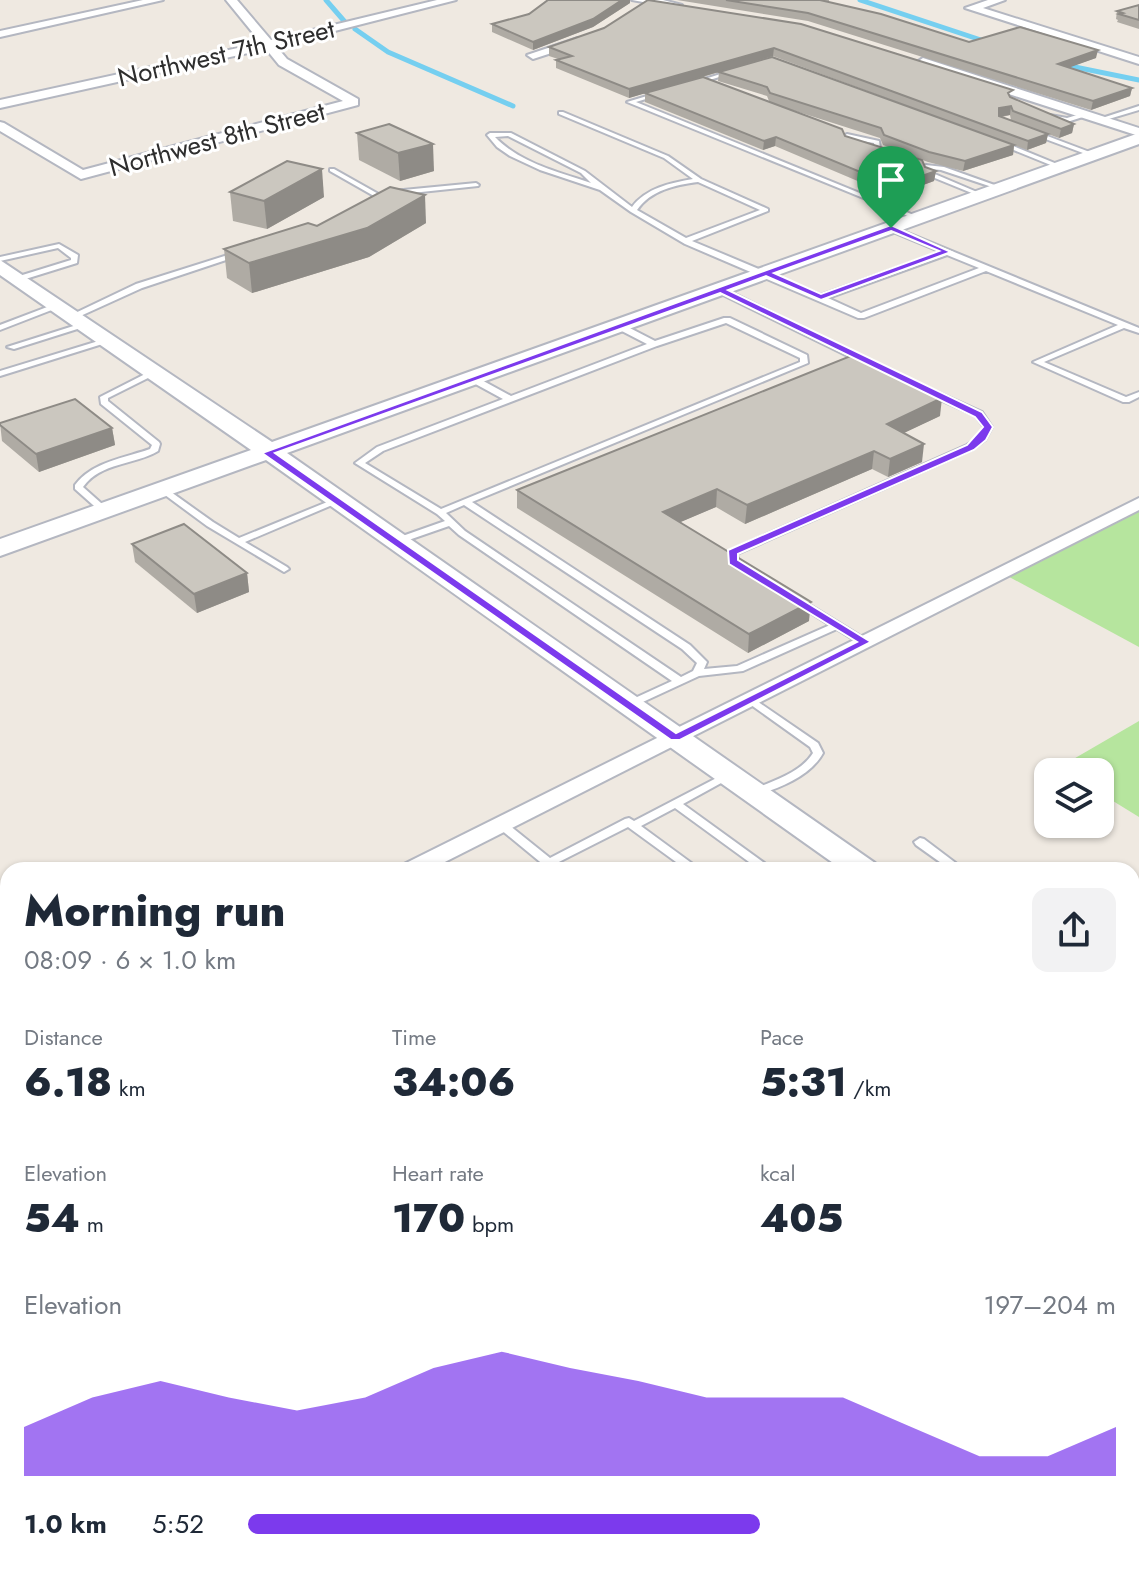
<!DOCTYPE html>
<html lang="en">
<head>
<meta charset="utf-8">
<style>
	body { margin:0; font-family:Jost,sans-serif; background:#f2f2f3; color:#1f2937; height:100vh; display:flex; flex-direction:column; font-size:30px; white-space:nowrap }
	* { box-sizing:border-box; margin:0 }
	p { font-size:26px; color:#747a83 }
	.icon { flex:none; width:44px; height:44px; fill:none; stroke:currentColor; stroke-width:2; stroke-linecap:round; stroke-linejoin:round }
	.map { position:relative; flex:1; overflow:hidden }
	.sheet { position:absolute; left:0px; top:862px; width:1140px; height:708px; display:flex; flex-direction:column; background:#fff; border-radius:24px 24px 0 0; box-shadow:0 2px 6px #0004 }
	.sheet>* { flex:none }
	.tools { position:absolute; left:1034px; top:758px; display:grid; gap:16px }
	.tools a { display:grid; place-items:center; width:80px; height:80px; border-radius:16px; background:#fff; box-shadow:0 2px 6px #0004; font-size:40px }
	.pin { position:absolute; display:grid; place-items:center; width:68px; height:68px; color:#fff; margin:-82px -34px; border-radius:50% 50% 50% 0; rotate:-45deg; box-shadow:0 0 8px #0007 }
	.pin .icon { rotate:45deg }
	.round { display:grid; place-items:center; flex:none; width:84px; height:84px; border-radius:16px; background:#f2f2f3 }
	.overview { display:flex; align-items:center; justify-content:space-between; height:136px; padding:0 24px }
	h1 { font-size:44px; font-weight:800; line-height:60px }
	.metrics { display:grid; grid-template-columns:repeat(3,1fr); gap:12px; height:136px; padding:8px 24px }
	.metrics div { display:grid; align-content:center }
	.metrics b { font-size:40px; font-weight:800 }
	.metrics small { font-size:22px; font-weight:400 }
	.metrics p { font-size:22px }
	.chart { height:224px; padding:16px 24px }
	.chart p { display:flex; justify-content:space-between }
	.chart svg { width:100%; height:144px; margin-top:8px; fill:#7c3aed; opacity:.7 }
	ul { padding:0 24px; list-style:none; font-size:26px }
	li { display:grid; grid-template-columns:128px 96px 1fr; align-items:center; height:60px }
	li i { height:20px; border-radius:10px; background:#7c3aed }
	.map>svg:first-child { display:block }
	.green { fill:#b6e59e }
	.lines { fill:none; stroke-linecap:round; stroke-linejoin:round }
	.stream { stroke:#75cff0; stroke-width:5 }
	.service-casing { stroke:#b4b7c1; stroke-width:4 }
	.minor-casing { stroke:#b4b7c1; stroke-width:4 }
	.secondary-casing { stroke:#b4b7c1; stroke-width:4 }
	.service { fill:#fff; fill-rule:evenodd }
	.minor { fill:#fff; fill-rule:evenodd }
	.secondary { fill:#fff; fill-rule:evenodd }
	.wall { fill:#afaba4; fill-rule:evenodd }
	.shaded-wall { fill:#8e8b86 }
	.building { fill:#cbc7bf; stroke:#8e8b86; stroke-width:2 }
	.route { fill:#7c3aed; stroke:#fff; stroke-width:2; fill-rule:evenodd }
	.labels { text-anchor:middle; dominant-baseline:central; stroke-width:6; stroke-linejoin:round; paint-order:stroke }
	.far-street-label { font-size:26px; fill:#2e2e2e; stroke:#fff }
</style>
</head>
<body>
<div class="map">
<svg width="1139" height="1570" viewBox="0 0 1139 1570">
	<rect width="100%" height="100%" fill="#efe9e1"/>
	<g class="green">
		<path d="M1139,503V647L1002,573Z"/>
		<path d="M1139,721V817L1100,793V772H1064L1058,768Z"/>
	</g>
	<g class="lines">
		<g class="stream">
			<path d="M326,0L345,22"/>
			<path d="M860,0L987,42"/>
			<path d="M355,29L388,52L513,106"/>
			<path d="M1065,65L1139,80"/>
		</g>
		<defs>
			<g id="service">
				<path d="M730,71L735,72L697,84L692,83Z"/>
				<path d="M657,93L662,94L636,102L921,218L915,219L627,102Z"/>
				<path d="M1139,106V110L1102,121L1099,119Z"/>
				<path d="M559,112H563L668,156L701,179L768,209V211L692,241L821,295L941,252L888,230V226H891L1139,328V333L1124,328L1044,362L1126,397L1139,392V397L1129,402H1123L1033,362L1118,325L986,271L864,318H858L685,244L631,212L600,190L540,170L510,156L497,147L487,135L490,133H511L585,171L632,207C646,188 670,183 693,179L664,158L559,114ZM508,136L581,173L591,183C558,172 520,163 495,137ZM698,182L760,210L686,238L637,210C651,190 675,185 698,182ZM947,255L979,268L861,313L828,298Z"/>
				<path d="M1087,112L1090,114L1089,115L1067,122L1047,117L1050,115L1067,118Z"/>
				<path d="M1034,131L1095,154L1096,155L1091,156L1032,134L1031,133Z"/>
				<path d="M847,134L879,141L880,148L875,149L874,143L850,139V141L856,145L851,146L844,142V136Z"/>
				<path d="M1001,141L1062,166L1063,167L1058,168L999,144V142Z"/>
				<path d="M926,165L944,167L1003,188L998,189L941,170L930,169V172L984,195L979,196L925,174L923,167Z"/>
				<path d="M330,169H334L382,196L373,202H369V200L374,196L330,171Z"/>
				<path d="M476,183L479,185L478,186L393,195L390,193L393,191Z"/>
				<path d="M59,244L78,255L77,263L19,281H16V277L71,260V258L58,248L0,261V257Z"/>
				<path d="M234,253L241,255L142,288L76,318L69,316L136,284Z"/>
				<path d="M717,288H723L867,360L860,362L717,292Z"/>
				<path d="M55,304L62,306L0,330V325Z"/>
				<path d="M724,318H730L807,355L808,363L472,502L690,645L707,662L704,669L737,666L830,625L797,604L795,602L800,599L870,642L869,644H861L837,629L743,671L699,676L632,707H624L623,705L624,703L672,681L459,535L449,526L400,543H394V539L445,521L437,514L355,463L377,447L503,399L470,381V377H476L511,396L647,344L616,328V324H622L655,341ZM726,323L800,358V362L441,509L365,463L383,451L657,346ZM464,505L682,649L697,663L693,671L681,677L465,531L446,513Z"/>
				<path d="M83,323L90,325L14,349L7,347Z"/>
				<path d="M105,339L112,341L0,376V371Z"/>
				<path d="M151,371H154L158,373L108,398V401L159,442L160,444L158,451C135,465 101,462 83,487L110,511L108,513H102L75,489V485C92,462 124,458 150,449L152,445L101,404L100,397Z"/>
				<path d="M905,380H911L982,412L992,427L985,440L973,449L737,554L738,561L742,564L740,566L737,567L730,564L727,553L729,551L967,445L979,437L984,427L976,416L905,384Z"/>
				<path d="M164,487L213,522L239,538L337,498H343L344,500L245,542L287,567L289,569L284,572L207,526L161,492V488Z"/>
				<path d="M751,697L818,743L823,753C810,777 779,788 754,796L750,795L748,793L750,791C771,781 800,774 813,753L810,747L747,702L746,700L747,698Z"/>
				<path d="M728,772L733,775L732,777L683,804L774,870H760L675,808L641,826L701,870H687L628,827L549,867L545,866L494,824L500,820L504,821L550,858L625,819L629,818L634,821Z"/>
				<path d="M920,838L924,839L965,870H951L916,845L914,842Z"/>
				<path d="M976,866L988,867L990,870H970Z"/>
			</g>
			<g id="minor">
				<path d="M143,0H163L0,37V31Z"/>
				<path d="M226,0H237L271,40L437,0H456L276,46L287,59L358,99V105L81,179L0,131V122L4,123L83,170L343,101L279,65L266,49L0,108V100L261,43Z"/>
				<path d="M632,0H663L682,5L676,8Z"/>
				<path d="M988,0H1005L983,8L1139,57V64L965,8Z"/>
				<path d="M578,38L584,41L582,43L533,59L527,55Z"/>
				<path d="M923,58L1139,128V136L919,65L917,62Z"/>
				<path d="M1139,498V510L429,870H398L402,865Z"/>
				<path d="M8,1063V1083L0,1086V1065Z"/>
				<path d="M0,1120L8,1122V1150L0,1148Z"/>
				<path d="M1139,1336V1364L1132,1367V1339Z"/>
				<path d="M320,1562H355L359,1570H323Z"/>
				<path d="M854,1562H892L889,1570H850Z"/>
				<path d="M902,1562H934L938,1570H904Z"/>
			</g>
			<g id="secondary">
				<path d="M1139,133V144L287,453L875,863L880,870H843L266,460L0,556V539L251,450L0,275V260L272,442Z"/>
				<path d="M1132,1045L1139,1047V1076L1132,1074Z"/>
			</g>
		</defs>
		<use href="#service" class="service-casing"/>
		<use href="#minor" class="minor-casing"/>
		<use href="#secondary" class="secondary-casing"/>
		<use href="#service" class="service"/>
		<use href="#minor" class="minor"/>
		<use href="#secondary" class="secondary"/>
	</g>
	<g class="wall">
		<path d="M648,0L1012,98L1074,124L1072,133L1059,138L1048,134L1046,143L1027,150L1014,145L1013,155L963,171L928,162L883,145L880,138L789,109L845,136L936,171L934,181L893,196L775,146L763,150L645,102V93L629,98L556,68V60L558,59L549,56V47L604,28ZM773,56L929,114L719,72L718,81L767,96L769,101L689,81ZM1010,115L1011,120L1002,117Z"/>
		<path d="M677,0H829V3L969,42L1096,58L1069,67L1132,88L1130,96L1091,110L808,21Z"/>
		<path d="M630,3L593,27L533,50L492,32V24L529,14Z"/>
		<path d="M1139,5V29L1117,22L1118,20L1116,19L1117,11Z"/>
		<path d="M357,133L434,171L400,181L359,160Z"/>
		<path d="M230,192L324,197L267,229L233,221Z"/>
		<path d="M426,223L369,257L252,293L227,278L224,249L317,226Z"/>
		<path d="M940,416L903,433L922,462L888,477L872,469L745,524L716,507L680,522L809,621L748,653L517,508V490Z"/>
		<path d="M0,423L112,428L115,445L39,472L2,441Z"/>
		<path d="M132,544L247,573L249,592L197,613L135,562Z"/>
	</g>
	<g class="shaded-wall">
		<path d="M622,0H630V3L593,27L533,50V42Z"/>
		<path d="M774,48L773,56L629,98V89Z"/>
		<path d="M1098,50L1096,58L1057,72L1058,64Z"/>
		<path d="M1132,88L1130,96L1091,110L1093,101Z"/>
		<path d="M1011,106L1010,115L997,117L999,108Z"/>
		<path d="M1074,124L1072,133L1059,138L1061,129Z"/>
		<path d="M1048,134L1046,143L1027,150L1028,141Z"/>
		<path d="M776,137L775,146L763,150L764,141Z"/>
		<path d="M433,144L434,171L400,181L398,153Z"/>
		<path d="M1014,145L1013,155L963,171L965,161Z"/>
		<path d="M322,169L324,197L267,229L264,201Z"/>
		<path d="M936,171L934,181L893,196L894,186Z"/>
		<path d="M425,195L426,223L369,257L252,293L249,263Z"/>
		<path d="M942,398L940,416L885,442L887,424Z"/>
		<path d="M112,428L115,445L39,472L36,454Z"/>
		<path d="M924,444L922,462L888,477L890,459Z"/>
		<path d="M874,451L872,469L745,524L747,505Z"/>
		<path d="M717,489L716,507L662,530L663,512Z"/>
		<path d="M247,573L249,592L197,613L194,594Z"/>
		<path d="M811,602L809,621L748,653L749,634Z"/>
	</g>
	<g class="building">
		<path d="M548,0H622L593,19L533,42L492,24L529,14Z"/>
		<path d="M648,0L801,24L1013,90L1008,93L1010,97L1074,124L1061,129L1013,111L1011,106L999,108V116L1048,134L1028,141L774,48L629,89L556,60L572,56L549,47L604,28Z"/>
		<path d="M726,0H820L881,14L969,42L1020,27L1098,50L1058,64L1132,88L1093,101L808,13Z"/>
		<path d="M1139,5V20L1119,14L1123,13L1117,11Z"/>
		<path d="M772,57L1014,145L965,161L929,152L884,135L881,128L770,93L767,87L719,72Z"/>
		<path d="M703,77L842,129L845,136L922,160L925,167L936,171L894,186L776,137L764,141L645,93Z"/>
		<path d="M389,124L433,144L398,153L357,133Z"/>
		<path d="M287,161L322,169L264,201L230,192Z"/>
		<path d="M390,187L425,195L367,228L249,263L224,249L308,223L317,226Z"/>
		<path d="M853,355L942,398L887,424L924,444L890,459L874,451L747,505L717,489L663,512L811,602L749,634L517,490Z"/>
		<path d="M75,399L112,428L36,454L0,425V423Z"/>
		<path d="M184,524L247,573L194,594L132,544Z"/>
	</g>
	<path class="route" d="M891,225L951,252L821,300L766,276L728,290L982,412L993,427L986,440L974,450L738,554V560L871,642L680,740H671L262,453ZM891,231L939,251L821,294L774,273ZM720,293L975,417L983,427L967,445L728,550L729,564L857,642L676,733L275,453Z"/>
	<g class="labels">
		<g class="far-street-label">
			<text transform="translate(226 53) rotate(-13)">Northwest 7th Street</text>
			<text transform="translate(217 139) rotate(-15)">Northwest 8th Street</text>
		</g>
	</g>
</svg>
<div class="tools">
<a><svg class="icon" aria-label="layers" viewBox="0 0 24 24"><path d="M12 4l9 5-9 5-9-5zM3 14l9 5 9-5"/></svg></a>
</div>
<div class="pin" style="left:891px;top:228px;background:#1e9e55"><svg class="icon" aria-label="arrive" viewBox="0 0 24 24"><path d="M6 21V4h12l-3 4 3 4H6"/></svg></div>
<section class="sheet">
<div class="overview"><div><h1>Morning run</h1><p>08:09 · 6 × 1.0 km</p></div><a class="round"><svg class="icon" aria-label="share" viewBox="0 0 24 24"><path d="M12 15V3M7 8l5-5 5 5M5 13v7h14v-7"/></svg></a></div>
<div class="metrics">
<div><p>Distance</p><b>6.18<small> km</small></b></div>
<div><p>Time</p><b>34:06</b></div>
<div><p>Pace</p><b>5:31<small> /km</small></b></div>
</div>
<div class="metrics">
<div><p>Elevation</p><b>54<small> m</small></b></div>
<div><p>Heart rate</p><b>170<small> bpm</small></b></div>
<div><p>kcal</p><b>405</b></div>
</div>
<div class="chart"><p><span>Elevation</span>197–204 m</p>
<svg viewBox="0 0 160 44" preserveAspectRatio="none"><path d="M0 44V29L10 20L20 15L30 20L40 24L50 20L60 11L70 6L80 11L90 15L100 20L110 20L120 20L130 29L140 38L150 38L160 29V44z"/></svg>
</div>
<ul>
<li><b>1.0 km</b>5:52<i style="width:59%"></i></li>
</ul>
</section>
</div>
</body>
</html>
